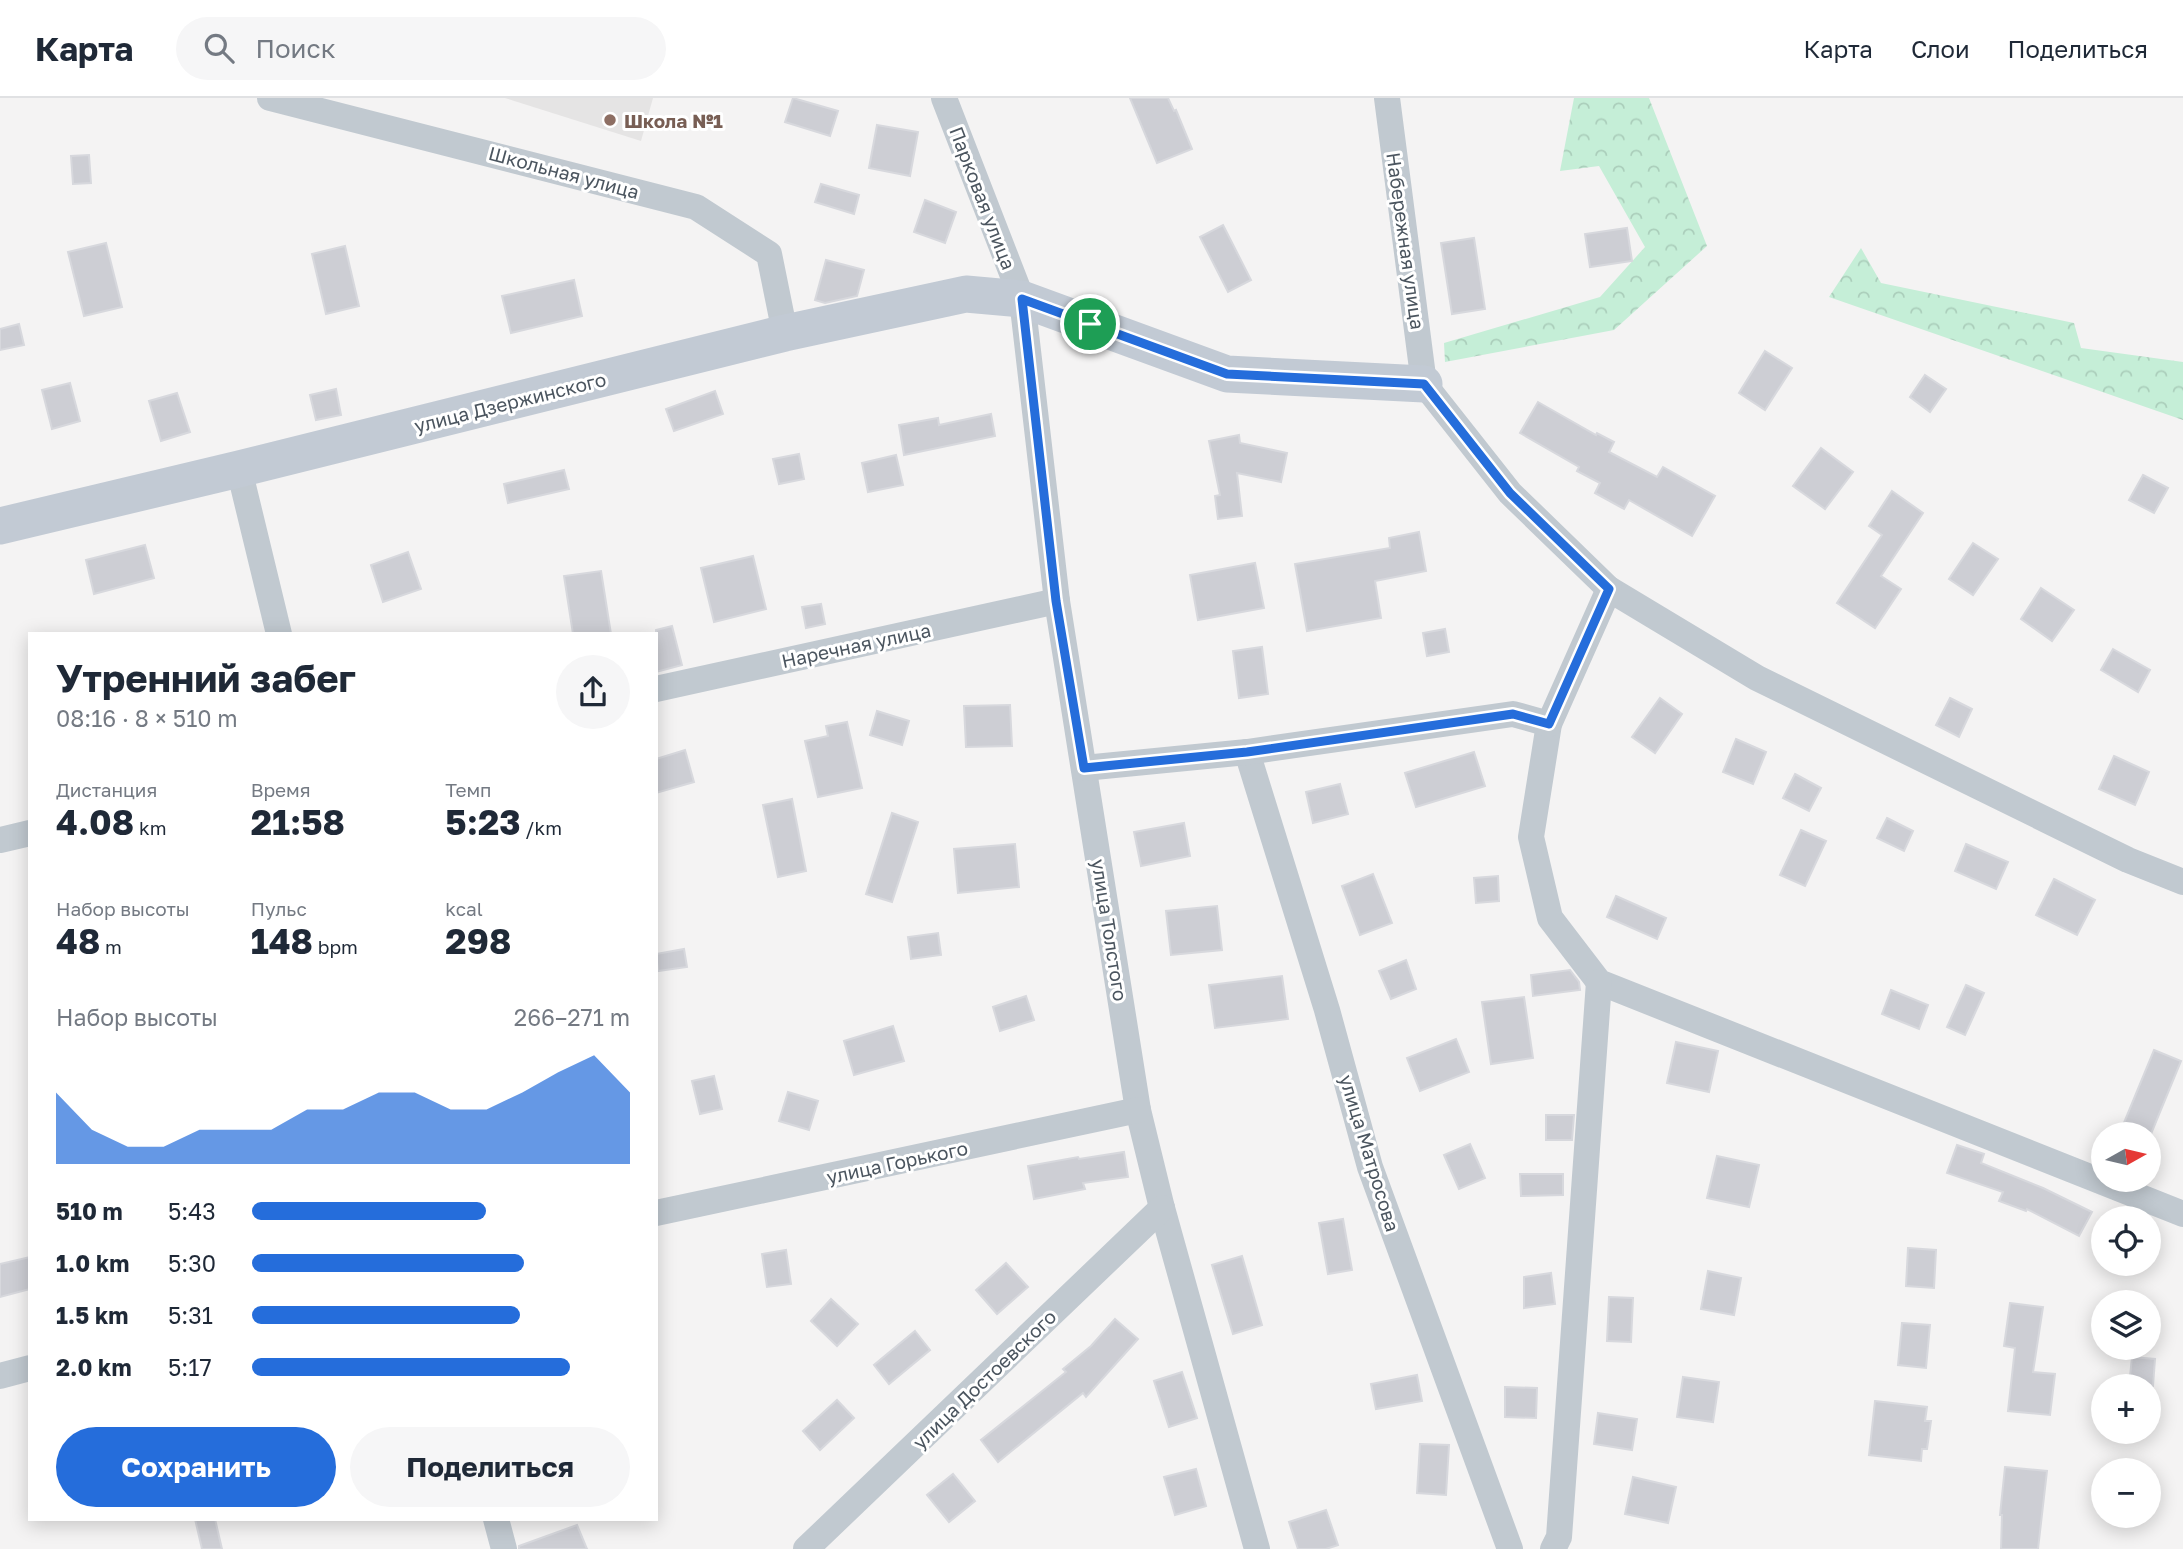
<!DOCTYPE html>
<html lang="ru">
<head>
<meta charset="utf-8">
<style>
	body { margin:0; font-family:"Golos Text",sans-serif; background:#f6f6f7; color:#1f2937; height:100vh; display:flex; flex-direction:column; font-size:26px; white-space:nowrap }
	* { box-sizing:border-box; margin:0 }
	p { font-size:23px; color:#747a83 }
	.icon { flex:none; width:38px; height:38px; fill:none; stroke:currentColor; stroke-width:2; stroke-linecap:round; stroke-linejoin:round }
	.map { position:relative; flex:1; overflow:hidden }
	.side { position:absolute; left:28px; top:534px; width:630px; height:889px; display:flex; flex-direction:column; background:#fff; border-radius:0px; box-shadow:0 4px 18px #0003 }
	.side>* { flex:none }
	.needle { width:46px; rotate:82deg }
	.tools { position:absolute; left:2091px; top:1024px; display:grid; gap:14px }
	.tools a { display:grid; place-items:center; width:70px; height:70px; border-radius:50%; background:#fff; box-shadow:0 4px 18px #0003; font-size:35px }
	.pin { position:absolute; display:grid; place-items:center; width:60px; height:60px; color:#fff; margin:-30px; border:4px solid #fff; border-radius:50%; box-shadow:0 2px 7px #0007 }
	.round { display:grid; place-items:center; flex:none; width:74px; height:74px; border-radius:37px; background:#f6f6f7 }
	.summary { display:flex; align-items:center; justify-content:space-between; height:119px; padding:0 28px }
	h1 { font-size:38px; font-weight:700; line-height:52px }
	.figures { display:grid; grid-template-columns:repeat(3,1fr); gap:10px; height:119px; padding:7px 28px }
	.figures div { display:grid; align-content:center }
	.figures b { font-size:35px; font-weight:700 }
	.figures small { font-size:19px; font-weight:400 }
	.figures p { font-size:19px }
	.chart { height:196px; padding:14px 28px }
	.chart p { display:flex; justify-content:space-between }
	.chart svg { width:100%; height:126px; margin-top:7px; fill:#256ddb; opacity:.7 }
	.cta { display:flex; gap:14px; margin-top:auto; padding:14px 28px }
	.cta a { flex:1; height:80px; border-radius:42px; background:#256ddb; color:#fff; font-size:28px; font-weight:700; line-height:80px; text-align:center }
	.cta a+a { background:#f6f6f7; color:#1f2937 }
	ul { padding:0 28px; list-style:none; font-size:23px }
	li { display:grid; grid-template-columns:112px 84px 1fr; align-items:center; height:52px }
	li i { height:18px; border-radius:9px; background:#256ddb }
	header { display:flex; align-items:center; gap:42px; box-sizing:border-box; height:98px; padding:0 35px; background:#fff; border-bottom:2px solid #e0e1e3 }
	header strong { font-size:33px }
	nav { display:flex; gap:38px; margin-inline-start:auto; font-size:24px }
	.search { width:490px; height:63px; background:#f6f6f7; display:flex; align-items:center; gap:18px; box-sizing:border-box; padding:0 24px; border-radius:38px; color:#747a83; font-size:26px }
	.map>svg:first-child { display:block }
	.education { fill:#e5e4e4 }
	.forest { fill:url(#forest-crowns) }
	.building { fill:#cdced4; stroke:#d7d8dd; stroke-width:2 }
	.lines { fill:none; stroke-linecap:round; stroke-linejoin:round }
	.street { stroke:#c1c9d0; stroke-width:26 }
	.secondary { stroke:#c2cad4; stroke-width:37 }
	.route-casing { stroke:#fff; stroke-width:14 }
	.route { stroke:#256ddb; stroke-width:9 }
	.education-dot { fill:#8d6e63; stroke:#fff; stroke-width:2.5 }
	.labels { text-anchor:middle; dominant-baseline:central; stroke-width:6; stroke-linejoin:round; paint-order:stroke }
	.education-label { font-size:19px; font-weight:bold; fill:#785e54; stroke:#fff; text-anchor:start }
	.street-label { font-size:19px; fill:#4b555f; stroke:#fff }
</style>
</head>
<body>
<header>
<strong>Карта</strong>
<div class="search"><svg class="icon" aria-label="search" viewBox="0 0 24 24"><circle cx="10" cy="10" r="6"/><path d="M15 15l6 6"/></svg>Поиск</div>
<nav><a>Карта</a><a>Слои</a><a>Поделиться</a></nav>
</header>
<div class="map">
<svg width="2183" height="1451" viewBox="0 0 2183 1451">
	<defs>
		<pattern id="forest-crowns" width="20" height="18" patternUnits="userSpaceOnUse" patternTransform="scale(1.75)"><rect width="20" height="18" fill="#c5eed7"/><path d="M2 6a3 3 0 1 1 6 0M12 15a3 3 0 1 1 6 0" fill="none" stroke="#abcebb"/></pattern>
	</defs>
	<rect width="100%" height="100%" fill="#f4f3f3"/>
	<path class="education" d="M505,0H653L641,43Z"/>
	<g class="forest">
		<path d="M1574,0H1649L1707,148L1614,232L1445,264L1444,245L1600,199L1645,149L1599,68L1560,73Z"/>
		<path d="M1861,150L1881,185L2074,225L2081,250L2183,264V322L1829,199Z"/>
	</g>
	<g class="building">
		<path d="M793,0L838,13L830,38L785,24Z"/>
		<path d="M1130,0H1168L1174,13L1176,12L1192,51L1157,65Z"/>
		<path d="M877,27L918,34L910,78L869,70Z"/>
		<path d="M89,57L91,85L73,86L71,58Z"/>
		<path d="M821,86L859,97L854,116L815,104Z"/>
		<path d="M925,102L956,114L945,145L914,134Z"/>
		<path d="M1223,127L1251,182L1228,194L1200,139Z"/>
		<path d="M1627,130L1632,163L1590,169L1585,136Z"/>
		<path d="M1474,140L1485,211L1452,216L1441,145Z"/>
		<path d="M106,145L122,209L84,218L68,154Z"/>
		<path d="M345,148L359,208L326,216L312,156Z"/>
		<path d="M826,162L864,172L857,198L825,205L815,202Z"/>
		<path d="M574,182L582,218L511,235L502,198Z"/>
		<path d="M19,226L24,247L0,252V231Z"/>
		<path d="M1765,253L1792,270L1765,312L1739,295Z"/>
		<path d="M1925,277L1946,291L1930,314L1910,299Z"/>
		<path d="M70,285L80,323L52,331L42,292Z"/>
		<path d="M336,291L341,317L316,322L310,297Z"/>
		<path d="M715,293L723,316L674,333L666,311Z"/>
		<path d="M177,295L190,334L161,343L149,303Z"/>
		<path d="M1538,304L1596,337L1597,335L1614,344L1609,354L1657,379L1663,369L1715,398L1692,438L1629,402L1624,411L1595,395L1600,385L1577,373L1579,369L1520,335Z"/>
		<path d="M991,316L995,338L904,357L899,327L938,320L939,327Z"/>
		<path d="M1239,337L1240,345L1287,355L1281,384L1237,375L1242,418L1218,421L1215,398L1220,397L1209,343Z"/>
		<path d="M1821,350L1853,374L1825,411L1793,388Z"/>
		<path d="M799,356L804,381L779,386L773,361Z"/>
		<path d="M896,357L903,387L868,394L862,365Z"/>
		<path d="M564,372L569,391L508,405L504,386Z"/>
		<path d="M2143,377L2168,390L2154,415L2129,402Z"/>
		<path d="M1892,393L1923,415L1881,478L1901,491L1875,530L1837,505L1882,437L1869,428Z"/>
		<path d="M1419,434L1426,473L1375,483L1381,520L1307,533L1295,466L1390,450L1389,440Z"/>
		<path d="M1973,445L1998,461L1973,497L1949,481Z"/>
		<path d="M145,447L154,480L94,496L86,462Z"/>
		<path d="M408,454L421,491L383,504L371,467Z"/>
		<path d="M753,458L766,511L714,524L701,470Z"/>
		<path d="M1255,465L1264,510L1198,522L1190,477Z"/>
		<path d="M601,473L611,536H573L564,478Z"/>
		<path d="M2041,490L2074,512L2052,543L2021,521Z"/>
		<path d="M821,506L825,526L806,530L802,509Z"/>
		<path d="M672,528L682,567L656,574V532Z"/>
		<path d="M1445,531L1449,554L1427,558L1423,535Z"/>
		<path d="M1262,549L1268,596L1239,600L1233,553Z"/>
		<path d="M2113,551L2150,572L2138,594L2101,572Z"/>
		<path d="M1660,600L1682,616L1655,655L1632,639Z"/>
		<path d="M1950,600L1972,611L1959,639L1936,627Z"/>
		<path d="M1010,607L1012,648L966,649L964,608Z"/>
		<path d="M877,613L909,623L902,647L870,637Z"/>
		<path d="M847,624L862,690L818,699L805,643L828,638L826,628Z"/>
		<path d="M1736,641L1766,654L1753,686L1723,674Z"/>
		<path d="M685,652L694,684L656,695V661Z"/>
		<path d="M1474,654L1485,688L1416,709L1405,675Z"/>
		<path d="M2114,658L2149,674L2135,707L2099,691Z"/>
		<path d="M1795,676L1821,690L1809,713L1783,700Z"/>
		<path d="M1340,686L1348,716L1313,725L1306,694Z"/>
		<path d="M792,701L806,773L778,779L763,707Z"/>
		<path d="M892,715L918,724L892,804L866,796Z"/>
		<path d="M1887,720L1913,733L1904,753L1877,740Z"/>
		<path d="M1184,725L1190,758L1141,768L1134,734Z"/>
		<path d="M1801,732L1826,743L1805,788L1780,777Z"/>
		<path d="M1015,746L1019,789L958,795L954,751Z"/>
		<path d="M1966,746L2008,764L1996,791L1955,773Z"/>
		<path d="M1373,776L1392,825L1360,837L1342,788Z"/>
		<path d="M1498,778L1499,803L1476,805L1474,780Z"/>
		<path d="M2054,781L2095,802L2077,837L2036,817Z"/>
		<path d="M1616,798L1666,820L1657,841L1607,819Z"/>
		<path d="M1217,808L1222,852L1171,857L1166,813Z"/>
		<path d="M938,835L941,857L911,861L908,839Z"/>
		<path d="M684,851L687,869L658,873L656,856Z"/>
		<path d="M1406,862L1416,891L1391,901L1379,873Z"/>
		<path d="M1570,872L1579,884L1580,892L1533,898L1531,877Z"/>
		<path d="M1282,878L1288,921L1215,930L1209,887Z"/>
		<path d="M1966,887L1984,895L1965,937L1947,929Z"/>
		<path d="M1891,892L1928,907L1919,931L1882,916Z"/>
		<path d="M1026,898L1034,922L1000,933L993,909Z"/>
		<path d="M1524,899L1533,960L1491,966L1482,904Z"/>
		<path d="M893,928L904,963L854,977L844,943Z"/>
		<path d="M1456,941L1469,974L1420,993L1407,960Z"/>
		<path d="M1676,944L1718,953L1709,994L1667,985Z"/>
		<path d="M2154,952L2181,963L2151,1036H2131L2121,1032Z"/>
		<path d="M714,978L722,1011L700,1016L692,983Z"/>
		<path d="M788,994L818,1003L809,1032L779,1023Z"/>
		<path d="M1546,1017H1574L1572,1042H1546Z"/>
		<path d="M1470,1046L1485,1080L1459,1091L1444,1057Z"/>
		<path d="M1957,1047L1984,1056L1981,1065L2043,1090L2092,1114L2079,1138L2027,1111L2026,1113L1999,1103L2003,1094L1947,1075Z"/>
		<path d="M1124,1054L1128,1079L1083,1085L1085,1091L1034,1101L1028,1068L1078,1059L1079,1061Z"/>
		<path d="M1717,1058L1759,1067L1749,1109L1707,1100Z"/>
		<path d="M1520,1076H1563V1097L1521,1098Z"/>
		<path d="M1343,1121L1352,1172L1328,1176L1319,1125Z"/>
		<path d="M1908,1150L1936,1152L1934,1190L1906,1188Z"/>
		<path d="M786,1152L791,1186L767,1189L762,1156Z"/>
		<path d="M1242,1158L1262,1227L1233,1236L1212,1167Z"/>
		<path d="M30,1159V1191L0,1199V1166Z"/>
		<path d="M1006,1165L1028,1189L997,1216L976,1192Z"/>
		<path d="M1708,1173L1741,1180L1734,1217L1701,1211Z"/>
		<path d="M1551,1175L1555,1206L1524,1210V1179Z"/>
		<path d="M1609,1199L1633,1200L1631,1244L1607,1243Z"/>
		<path d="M831,1201L858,1226L837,1248L811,1223Z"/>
		<path d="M2010,1205L2043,1209L2033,1274L2055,1276L2050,1317L2008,1313L2015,1250L2004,1248Z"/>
		<path d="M1115,1221L1138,1241L1086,1299L1083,1295L998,1364L981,1342L1066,1274L1063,1271L1091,1248Z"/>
		<path d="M1902,1225L1930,1227L1926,1270L1898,1267Z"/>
		<path d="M915,1233L930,1252L889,1286L874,1267Z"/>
		<path d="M2132,1259L2155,1261L2153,1288H2129Z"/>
		<path d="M1182,1274L1197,1320L1169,1329L1154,1283Z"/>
		<path d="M1417,1277L1422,1303L1376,1311L1371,1286Z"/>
		<path d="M1683,1279L1719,1284L1713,1324L1677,1319Z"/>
		<path d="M1505,1289L1537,1290L1536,1320L1505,1319Z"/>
		<path d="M837,1302L854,1320L820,1352L803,1333Z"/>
		<path d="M1875,1303L1927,1309L1925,1323H1931L1927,1351H1922L1921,1363L1869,1357Z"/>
		<path d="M1598,1315L1637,1321L1632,1352L1594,1346Z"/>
		<path d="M1420,1346L1449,1347L1446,1397L1417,1395Z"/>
		<path d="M2005,1369L2047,1373L2038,1451H2001L2002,1417H2000Z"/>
		<path d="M1196,1371L1206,1408L1175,1417L1164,1379Z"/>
		<path d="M953,1376L975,1403L949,1424L927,1397Z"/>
		<path d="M1633,1379L1676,1389L1668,1425L1625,1416Z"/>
		<path d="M1326,1412L1338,1447L1326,1451H1298L1289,1424Z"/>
		<path d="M195,1421H215L222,1451H202Z"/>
		<path d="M577,1427L587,1451H519V1448Z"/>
	</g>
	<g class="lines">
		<g class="street">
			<path d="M270,0L696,109L769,156L785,235"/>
			<path d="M944,0L1022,201L1057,503L1138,1012L1162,1110L1257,1451"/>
			<path d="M1387,0L1424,286L1510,395L1609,491L1757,580L2128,762L2183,784"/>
			<path d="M239,371L279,536"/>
			<path d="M1609,491L1549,626L1531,739L1550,820L1599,884L2183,1116"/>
			<path d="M656,591L1057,503"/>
			<path d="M1247,654L1327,912L1370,1069L1510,1451"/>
			<path d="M1084,670L1247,654L1513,616L1549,626"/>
			<path d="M0,742L30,735"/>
			<path d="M656,1115L1138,1012"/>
			<path d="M0,1278L30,1270"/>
			<path d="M496,1421L504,1451"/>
			<path d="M806,1451L1162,1110"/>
			<path d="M1553,1451L1559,1439L1599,884"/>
		</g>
		<path class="secondary" d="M0,428L239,371L785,235L966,196L1022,201L1227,276L1424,286"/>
	</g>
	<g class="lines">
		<defs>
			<path id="route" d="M1022,201L1227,276L1424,286L1510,395L1609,491L1549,626L1513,616L1247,654L1084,670L1056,503Z"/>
		</defs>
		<use href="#route" class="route-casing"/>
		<use href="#route" class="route"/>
	</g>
	<circle class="education-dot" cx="610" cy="22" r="7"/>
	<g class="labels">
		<g class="education-label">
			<text x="624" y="22">Школа №1</text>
		</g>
		<g class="street-label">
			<text transform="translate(564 74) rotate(15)">Школьная улица</text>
			<text transform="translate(983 100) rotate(69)">Парковая улица</text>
			<text transform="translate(1406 143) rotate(82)">Набережная улица</text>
			<text transform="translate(510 304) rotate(-14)">улица Дзержинского</text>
			<text transform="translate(856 547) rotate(-12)">Наречная улица</text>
			<text transform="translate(1110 832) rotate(81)">улица Толстого</text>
			<text transform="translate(1370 1055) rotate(73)">улица Матросова</text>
			<text transform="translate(897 1064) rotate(-12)">улица Горького</text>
			<text transform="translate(984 1281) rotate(-44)">улица Достоевского</text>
		</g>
	</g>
</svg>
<div class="tools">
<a><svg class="needle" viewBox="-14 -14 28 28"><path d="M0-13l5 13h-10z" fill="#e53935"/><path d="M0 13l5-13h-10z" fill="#747a83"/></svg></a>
<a><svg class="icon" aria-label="locate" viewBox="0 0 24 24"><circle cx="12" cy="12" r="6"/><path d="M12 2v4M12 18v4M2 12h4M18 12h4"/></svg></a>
<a><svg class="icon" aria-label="layers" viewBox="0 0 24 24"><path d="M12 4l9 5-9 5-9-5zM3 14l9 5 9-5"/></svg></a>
<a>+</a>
<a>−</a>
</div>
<div class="pin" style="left:1090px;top:226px;background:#1e9e55"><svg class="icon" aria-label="arrive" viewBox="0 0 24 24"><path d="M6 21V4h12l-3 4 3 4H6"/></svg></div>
<section class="side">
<div class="summary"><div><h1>Утренний забег</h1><p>08:16 · 8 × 510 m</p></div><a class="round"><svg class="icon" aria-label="share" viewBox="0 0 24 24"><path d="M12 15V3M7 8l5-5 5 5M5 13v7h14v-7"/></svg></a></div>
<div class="figures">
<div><p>Дистанция</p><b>4.08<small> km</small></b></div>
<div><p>Время</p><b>21:58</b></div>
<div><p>Темп</p><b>5:23<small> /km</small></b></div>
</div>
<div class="figures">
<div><p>Набор высоты</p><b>48<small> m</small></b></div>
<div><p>Пульс</p><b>148<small> bpm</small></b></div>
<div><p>kcal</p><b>298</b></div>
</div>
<div class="chart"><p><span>Набор высоты</span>266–271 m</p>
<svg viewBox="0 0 160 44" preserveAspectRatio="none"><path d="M0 44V19L10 32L20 38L30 38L40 32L50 32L60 32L70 25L80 25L90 19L100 19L110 25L120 25L130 19L140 12L150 6L160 19V44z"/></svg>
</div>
<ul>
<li><b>510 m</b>5:43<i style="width:62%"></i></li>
<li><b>1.0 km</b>5:30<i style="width:72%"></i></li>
<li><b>1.5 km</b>5:31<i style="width:71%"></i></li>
<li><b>2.0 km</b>5:17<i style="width:84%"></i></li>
</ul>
<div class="cta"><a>Сохранить</a><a>Поделиться</a></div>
</section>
</div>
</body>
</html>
